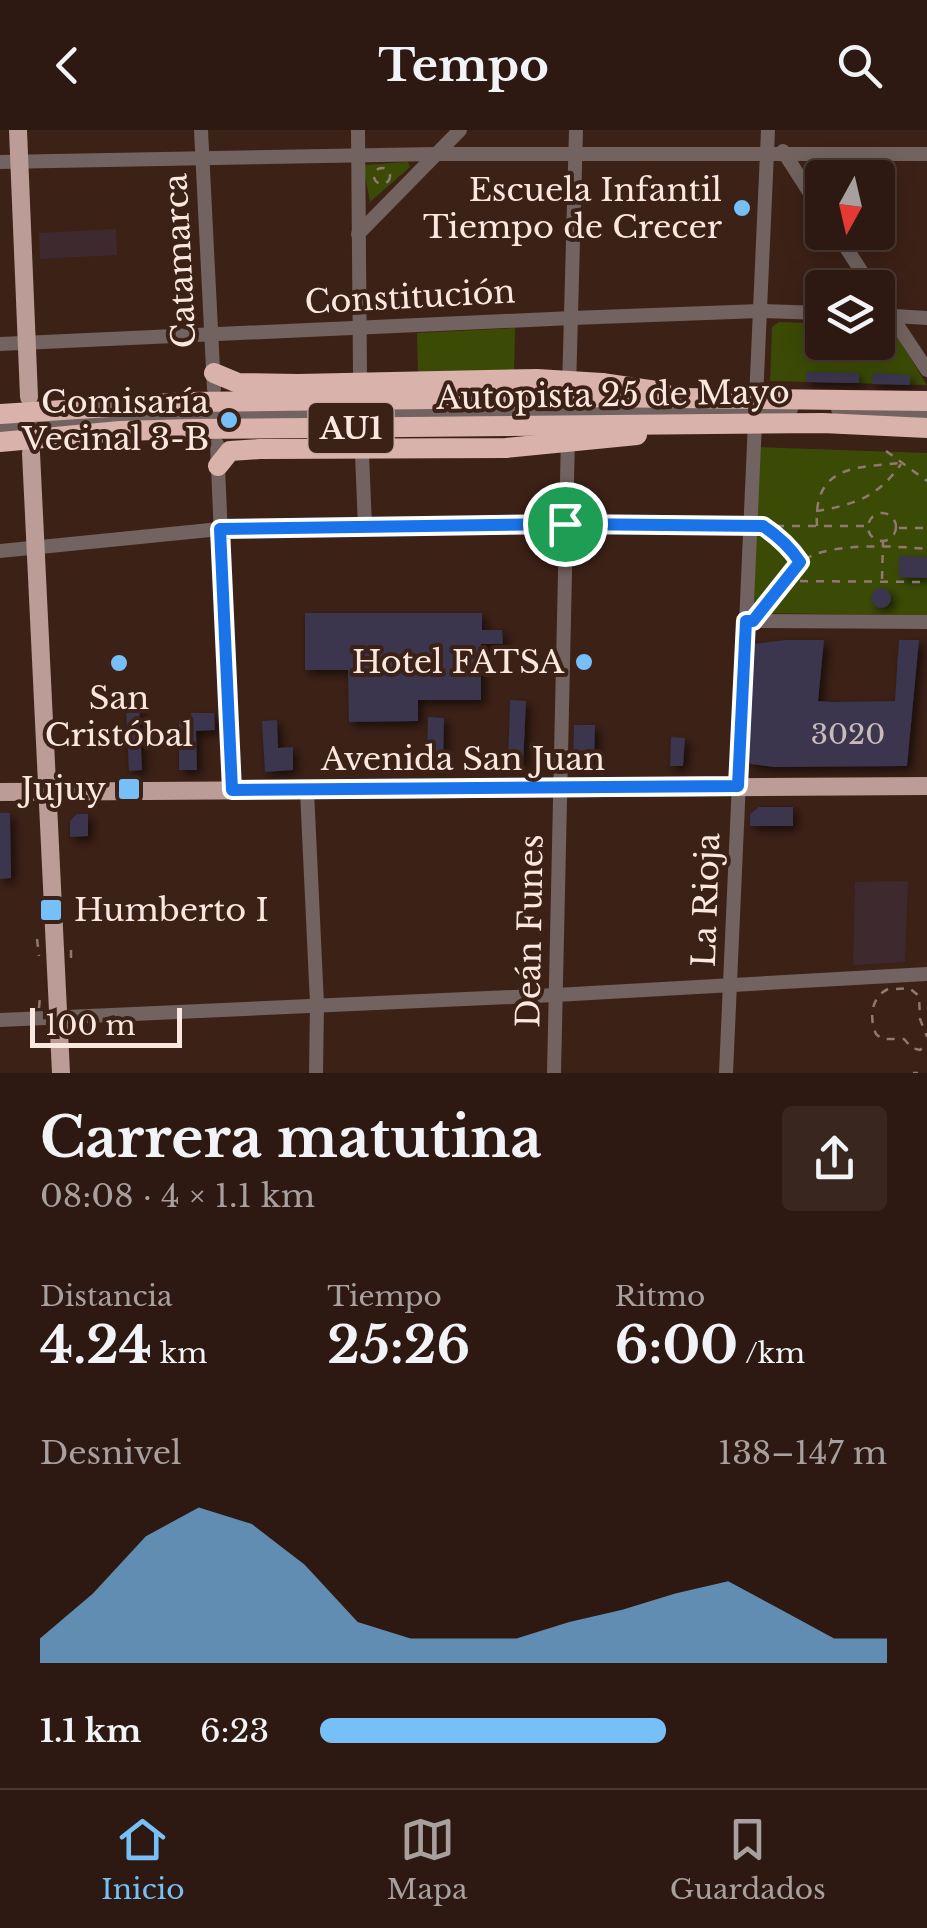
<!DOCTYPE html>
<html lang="es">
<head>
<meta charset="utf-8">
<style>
	body { margin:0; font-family:"Libre Baskerville",serif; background:#39261f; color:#f1f3f6; height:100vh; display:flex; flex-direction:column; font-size:38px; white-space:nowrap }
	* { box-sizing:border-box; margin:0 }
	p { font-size:32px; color:#a7a09f }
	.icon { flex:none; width:55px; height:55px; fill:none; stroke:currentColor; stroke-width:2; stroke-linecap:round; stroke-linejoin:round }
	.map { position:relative; height:943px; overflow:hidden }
	.side { display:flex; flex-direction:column; background:#2d1911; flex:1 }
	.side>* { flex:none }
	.needle { width:65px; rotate:188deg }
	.fabs { position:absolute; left:805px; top:30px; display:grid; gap:20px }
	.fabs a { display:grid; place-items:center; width:90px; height:90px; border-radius:10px; background:#2d1911; box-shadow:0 5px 25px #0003,0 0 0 2px #483831; font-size:50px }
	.scale { position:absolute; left:30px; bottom:25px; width:152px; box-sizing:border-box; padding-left:10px; border:5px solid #f9e7e0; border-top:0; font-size:28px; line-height:35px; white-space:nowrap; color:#f9e7e0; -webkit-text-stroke:8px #3c2117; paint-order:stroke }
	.pin { position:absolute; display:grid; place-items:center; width:85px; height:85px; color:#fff; margin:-42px; border:5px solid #fff; border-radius:50%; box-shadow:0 2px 10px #0007 }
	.round { display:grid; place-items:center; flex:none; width:105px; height:105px; border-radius:10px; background:#39261f }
	.summary { display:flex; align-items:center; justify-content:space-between; height:170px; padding:0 40px }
	h1 { font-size:55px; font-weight:700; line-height:75px }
	.stats { display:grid; grid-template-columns:repeat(3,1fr); gap:15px; height:170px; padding:10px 40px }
	.stats div { display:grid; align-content:center }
	.stats b { font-size:50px; font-weight:700 }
	.stats small { font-size:28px; font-weight:400 }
	.stats p { font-size:28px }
	.chart { height:280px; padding:20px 40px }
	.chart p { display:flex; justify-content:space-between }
	.chart svg { width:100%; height:180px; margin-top:10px; fill:#77bff7; opacity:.7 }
	ul { padding:0 40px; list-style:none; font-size:32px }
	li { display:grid; grid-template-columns:160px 120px 1fr; align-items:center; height:75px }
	li i { height:25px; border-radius:12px; background:#77bff7 }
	header { display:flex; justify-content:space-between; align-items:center; height:130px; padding:0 40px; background:#2d1911; font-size:45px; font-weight:700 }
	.tab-bar { display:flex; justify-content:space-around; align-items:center; height:140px; border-top:2px solid #483831; background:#2d1911; font-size:28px; color:#a7a09f }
	.tab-bar a { display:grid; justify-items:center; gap:5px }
	.tab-bar .active { color:#77bff7 }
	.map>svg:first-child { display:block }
	.education { fill:#3e2a2e }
	.green { fill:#3b4b05 }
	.building { fill:#3a344e; filter:url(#shadow) }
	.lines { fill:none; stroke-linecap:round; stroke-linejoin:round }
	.path { stroke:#907970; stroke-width:2.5; stroke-dasharray:8 8; stroke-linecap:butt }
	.minor { stroke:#726360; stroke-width:14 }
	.major { stroke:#bb9c96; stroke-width:18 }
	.highway { stroke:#d8b2ab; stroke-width:20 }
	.minor-bridge { stroke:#726360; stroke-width:14 }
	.highway-bridge { stroke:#d8b2ab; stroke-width:20 }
	.route-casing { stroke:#fff; stroke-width:20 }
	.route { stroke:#1a73e8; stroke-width:12 }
	.poi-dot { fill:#77bff7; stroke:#3c2117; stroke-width:4 }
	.labels { text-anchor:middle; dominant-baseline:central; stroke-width:8; stroke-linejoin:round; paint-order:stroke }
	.number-label { font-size:28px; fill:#c9babc }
	.shield { fill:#3c2117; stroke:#c0aca4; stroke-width:2.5 }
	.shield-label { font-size:30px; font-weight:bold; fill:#f9e7e0 }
	.poi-label { font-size:32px; fill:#f9e7e0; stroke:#3c2117; text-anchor:end }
	.street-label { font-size:32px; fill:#f9e7e0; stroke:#3c2117 }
</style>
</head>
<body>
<header><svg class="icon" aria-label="back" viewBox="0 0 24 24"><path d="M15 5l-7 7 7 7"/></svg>Tempo<svg class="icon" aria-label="search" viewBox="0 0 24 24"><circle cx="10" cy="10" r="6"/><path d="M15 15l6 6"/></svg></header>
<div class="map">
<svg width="927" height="943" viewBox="0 0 927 943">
	<defs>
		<filter id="shadow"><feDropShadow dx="4.5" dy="4.5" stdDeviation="5" flood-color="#0009"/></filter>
	</defs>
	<rect width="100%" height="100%" fill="#3c2117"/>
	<g class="education">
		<path d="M116,99L117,125L40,129L39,103Z"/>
		<path d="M908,751L905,832L853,835L855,752Z"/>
	</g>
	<g class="green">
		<path d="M408,32L410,37L370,72L363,35Z"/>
		<path d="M779,192L808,193V200L822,201V212H878V204L896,205L927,255L770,251L772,197Z"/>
		<path d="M515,198L514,246L418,245L417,203Z"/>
		<path d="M758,317L927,323V485L749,483Z"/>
	</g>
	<g class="building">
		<path d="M806,242L859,243V253L806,252Z"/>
		<path d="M873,243L910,245V255L872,254Z"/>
		<path d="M899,426L927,427V448L899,447Z"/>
		<circle cx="881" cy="468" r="10"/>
		<path d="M305,483H482V500H502L503,514H481V570H418V591L349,592L348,540H305Z"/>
		<path d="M786,510H824L818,571L832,572L895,571L899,510H919L907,636L774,637L751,634L747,630L753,514Z"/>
		<path d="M510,570L526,571L523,635L508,634Z"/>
		<path d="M139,576L142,640L129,641L126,577Z"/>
		<path d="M191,583H214L215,600L196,601L197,640H179V590L192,589Z"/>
		<path d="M428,587L444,588L443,636L427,635Z"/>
		<path d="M277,590L278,618L293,617V640L265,642L262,591Z"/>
		<path d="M574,595H595L594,633L573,632Z"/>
		<path d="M671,607L685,608L683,636H670Z"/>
		<path d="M759,677H793V696H750V684Z"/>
		<path d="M0,683H10L11,748L0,749Z"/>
		<path d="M77,684H88V706L70,707V691Z"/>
	</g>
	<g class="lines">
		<g class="path">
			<circle cx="382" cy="46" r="8"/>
			<path d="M886,321L927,351"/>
			<path d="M816,381C854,375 878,367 901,334"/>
			<circle cx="882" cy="397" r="14"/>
			<path d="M760,396H868"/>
			<path d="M817,396C813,336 855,337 902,333"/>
			<path d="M899,398H927"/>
			<path d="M766,399L779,407L800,431"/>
			<path d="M882,449L883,412"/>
			<path d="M784,451L927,452"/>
			<path d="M763,478C775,462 787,442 804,430C829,412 897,416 927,419"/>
			<path d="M37,809L39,826"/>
			<path d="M71,828V814"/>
			<path d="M888,859C871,867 869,888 876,904L882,909H904L912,918L920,920L927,914"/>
			<path d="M896,859L909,858L919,866L920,889L927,907"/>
			<path d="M39,878L40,867H45"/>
			<path d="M913,943H918"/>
		</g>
		<g class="minor">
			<path d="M201,0L214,259"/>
			<path d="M358,0L360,245"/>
			<path d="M783,21L822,82"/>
			<path d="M0,32L436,24H927"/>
			<path d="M836,102L872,158"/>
			<path d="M358,104L460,0"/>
			<path d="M878,166L927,240"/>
			<path d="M878,185L927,188"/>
			<path d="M0,214L572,188L760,181L822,183"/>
			<path d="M569,259L576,0"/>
			<path d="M217,314L232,660"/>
			<path d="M362,324L365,397"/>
			<path d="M0,421L220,399L565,394L750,396"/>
			<path d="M746,491L927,492"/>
			<path d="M307,661L317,874L316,943"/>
			<path d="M0,890L556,865L927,844"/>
			<path d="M554,943L568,306"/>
			<path d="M726,943L768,0"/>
		</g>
		<g class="major">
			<path d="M18,0L29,267"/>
			<path d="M31,323L61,943"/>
			<path d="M0,662L927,656"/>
		</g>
		<g class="highway">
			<path d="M214,243L238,253L298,254"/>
			<path d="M602,253L663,262"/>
			<path d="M218,336L230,321L260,319"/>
		</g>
		<g class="minor-bridge">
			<path d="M838,279L927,283"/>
			<path d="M0,296L121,287L791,279"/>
		</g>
		<g class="highway-bridge">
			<path d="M298,254L537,249L602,253"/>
			<path d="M0,284L188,272L592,267L927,271"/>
			<path d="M0,312L120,301L193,299L823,293L927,298"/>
			<path d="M260,319L506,318L637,305"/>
		</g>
	</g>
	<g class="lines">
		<defs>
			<path id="route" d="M565,394L763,396C778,406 790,417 800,432L753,491H746L738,656L232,660L220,399Z"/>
		</defs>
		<use href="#route" class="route-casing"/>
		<use href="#route" class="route"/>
	</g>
	<g class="poi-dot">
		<circle cx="742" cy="78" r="10"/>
		<circle cx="229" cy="290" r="10"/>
		<circle cx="584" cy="532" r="10"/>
		<circle cx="119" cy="533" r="10"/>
		<rect x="117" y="647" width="24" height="24" rx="5"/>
		<rect x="39" y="768" width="24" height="24" rx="5"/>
	</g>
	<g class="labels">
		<g class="number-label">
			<text x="848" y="604">3020</text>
		</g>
		<rect class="shield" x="308.5" y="273" width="85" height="50" rx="8"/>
		<g class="shield-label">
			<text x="351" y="298">AU1</text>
		</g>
		<g class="poi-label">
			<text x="722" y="60">Escuela Infantil<tspan x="722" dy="37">Tiempo de Crecer</tspan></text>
			<text x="209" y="272">Comisaría<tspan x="209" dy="37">Vecinal 3-B</tspan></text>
			<text x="564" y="532">Hotel FATSA</text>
			<text x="119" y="568" text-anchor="middle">San<tspan x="119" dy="37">Cristóbal</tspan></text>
			<text x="106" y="659">Jujuy</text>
			<text x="74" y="780" text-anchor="start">Humberto I</text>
		</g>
		<g class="street-label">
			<text transform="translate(180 131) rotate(-93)">Catamarca</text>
			<text transform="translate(410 167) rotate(-3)">Constitución</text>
			<text transform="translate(613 265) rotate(-1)">Autopista 25 de Mayo</text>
			<text x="463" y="629">Avenida San Juan</text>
			<text transform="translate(706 770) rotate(-88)">La Rioja</text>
			<text transform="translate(530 801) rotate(-89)">Deán Funes</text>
		</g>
	</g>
</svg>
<div class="fabs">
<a><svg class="needle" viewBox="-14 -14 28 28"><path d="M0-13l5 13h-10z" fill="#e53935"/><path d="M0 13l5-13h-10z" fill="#a7a09f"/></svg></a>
<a><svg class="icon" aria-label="layers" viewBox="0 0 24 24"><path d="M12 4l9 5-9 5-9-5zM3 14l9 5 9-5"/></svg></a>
</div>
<div class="scale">100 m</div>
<div class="pin" style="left:565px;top:394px;background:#1e9e55"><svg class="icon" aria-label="arrive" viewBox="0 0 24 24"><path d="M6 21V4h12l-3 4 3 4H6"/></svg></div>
</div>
<section class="side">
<div class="summary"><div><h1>Carrera matutina</h1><p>08:08 · 4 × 1.1 km</p></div><a class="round"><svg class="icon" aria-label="share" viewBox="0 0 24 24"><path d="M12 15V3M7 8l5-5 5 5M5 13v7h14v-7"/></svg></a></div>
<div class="stats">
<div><p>Distancia</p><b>4.24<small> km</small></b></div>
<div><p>Tiempo</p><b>25:26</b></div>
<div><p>Ritmo</p><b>6:00<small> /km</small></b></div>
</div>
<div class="chart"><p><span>Desnivel</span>138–147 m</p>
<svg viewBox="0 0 160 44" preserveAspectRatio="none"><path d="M0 44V38L10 27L20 13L30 6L40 10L50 20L60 34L70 38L80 38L90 38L100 34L110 31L120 27L130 24L140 31L150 38L160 38V44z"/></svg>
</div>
<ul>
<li><b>1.1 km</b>6:23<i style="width:61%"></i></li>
</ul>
</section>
<nav class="tab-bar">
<a class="active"><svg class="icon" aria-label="home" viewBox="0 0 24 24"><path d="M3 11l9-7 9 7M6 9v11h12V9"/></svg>Inicio</a>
<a><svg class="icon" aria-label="map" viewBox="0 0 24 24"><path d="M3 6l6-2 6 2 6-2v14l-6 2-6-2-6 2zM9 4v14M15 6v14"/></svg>Mapa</a>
<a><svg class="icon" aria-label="saved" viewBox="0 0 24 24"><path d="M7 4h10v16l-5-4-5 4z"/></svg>Guardados</a>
</nav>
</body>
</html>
